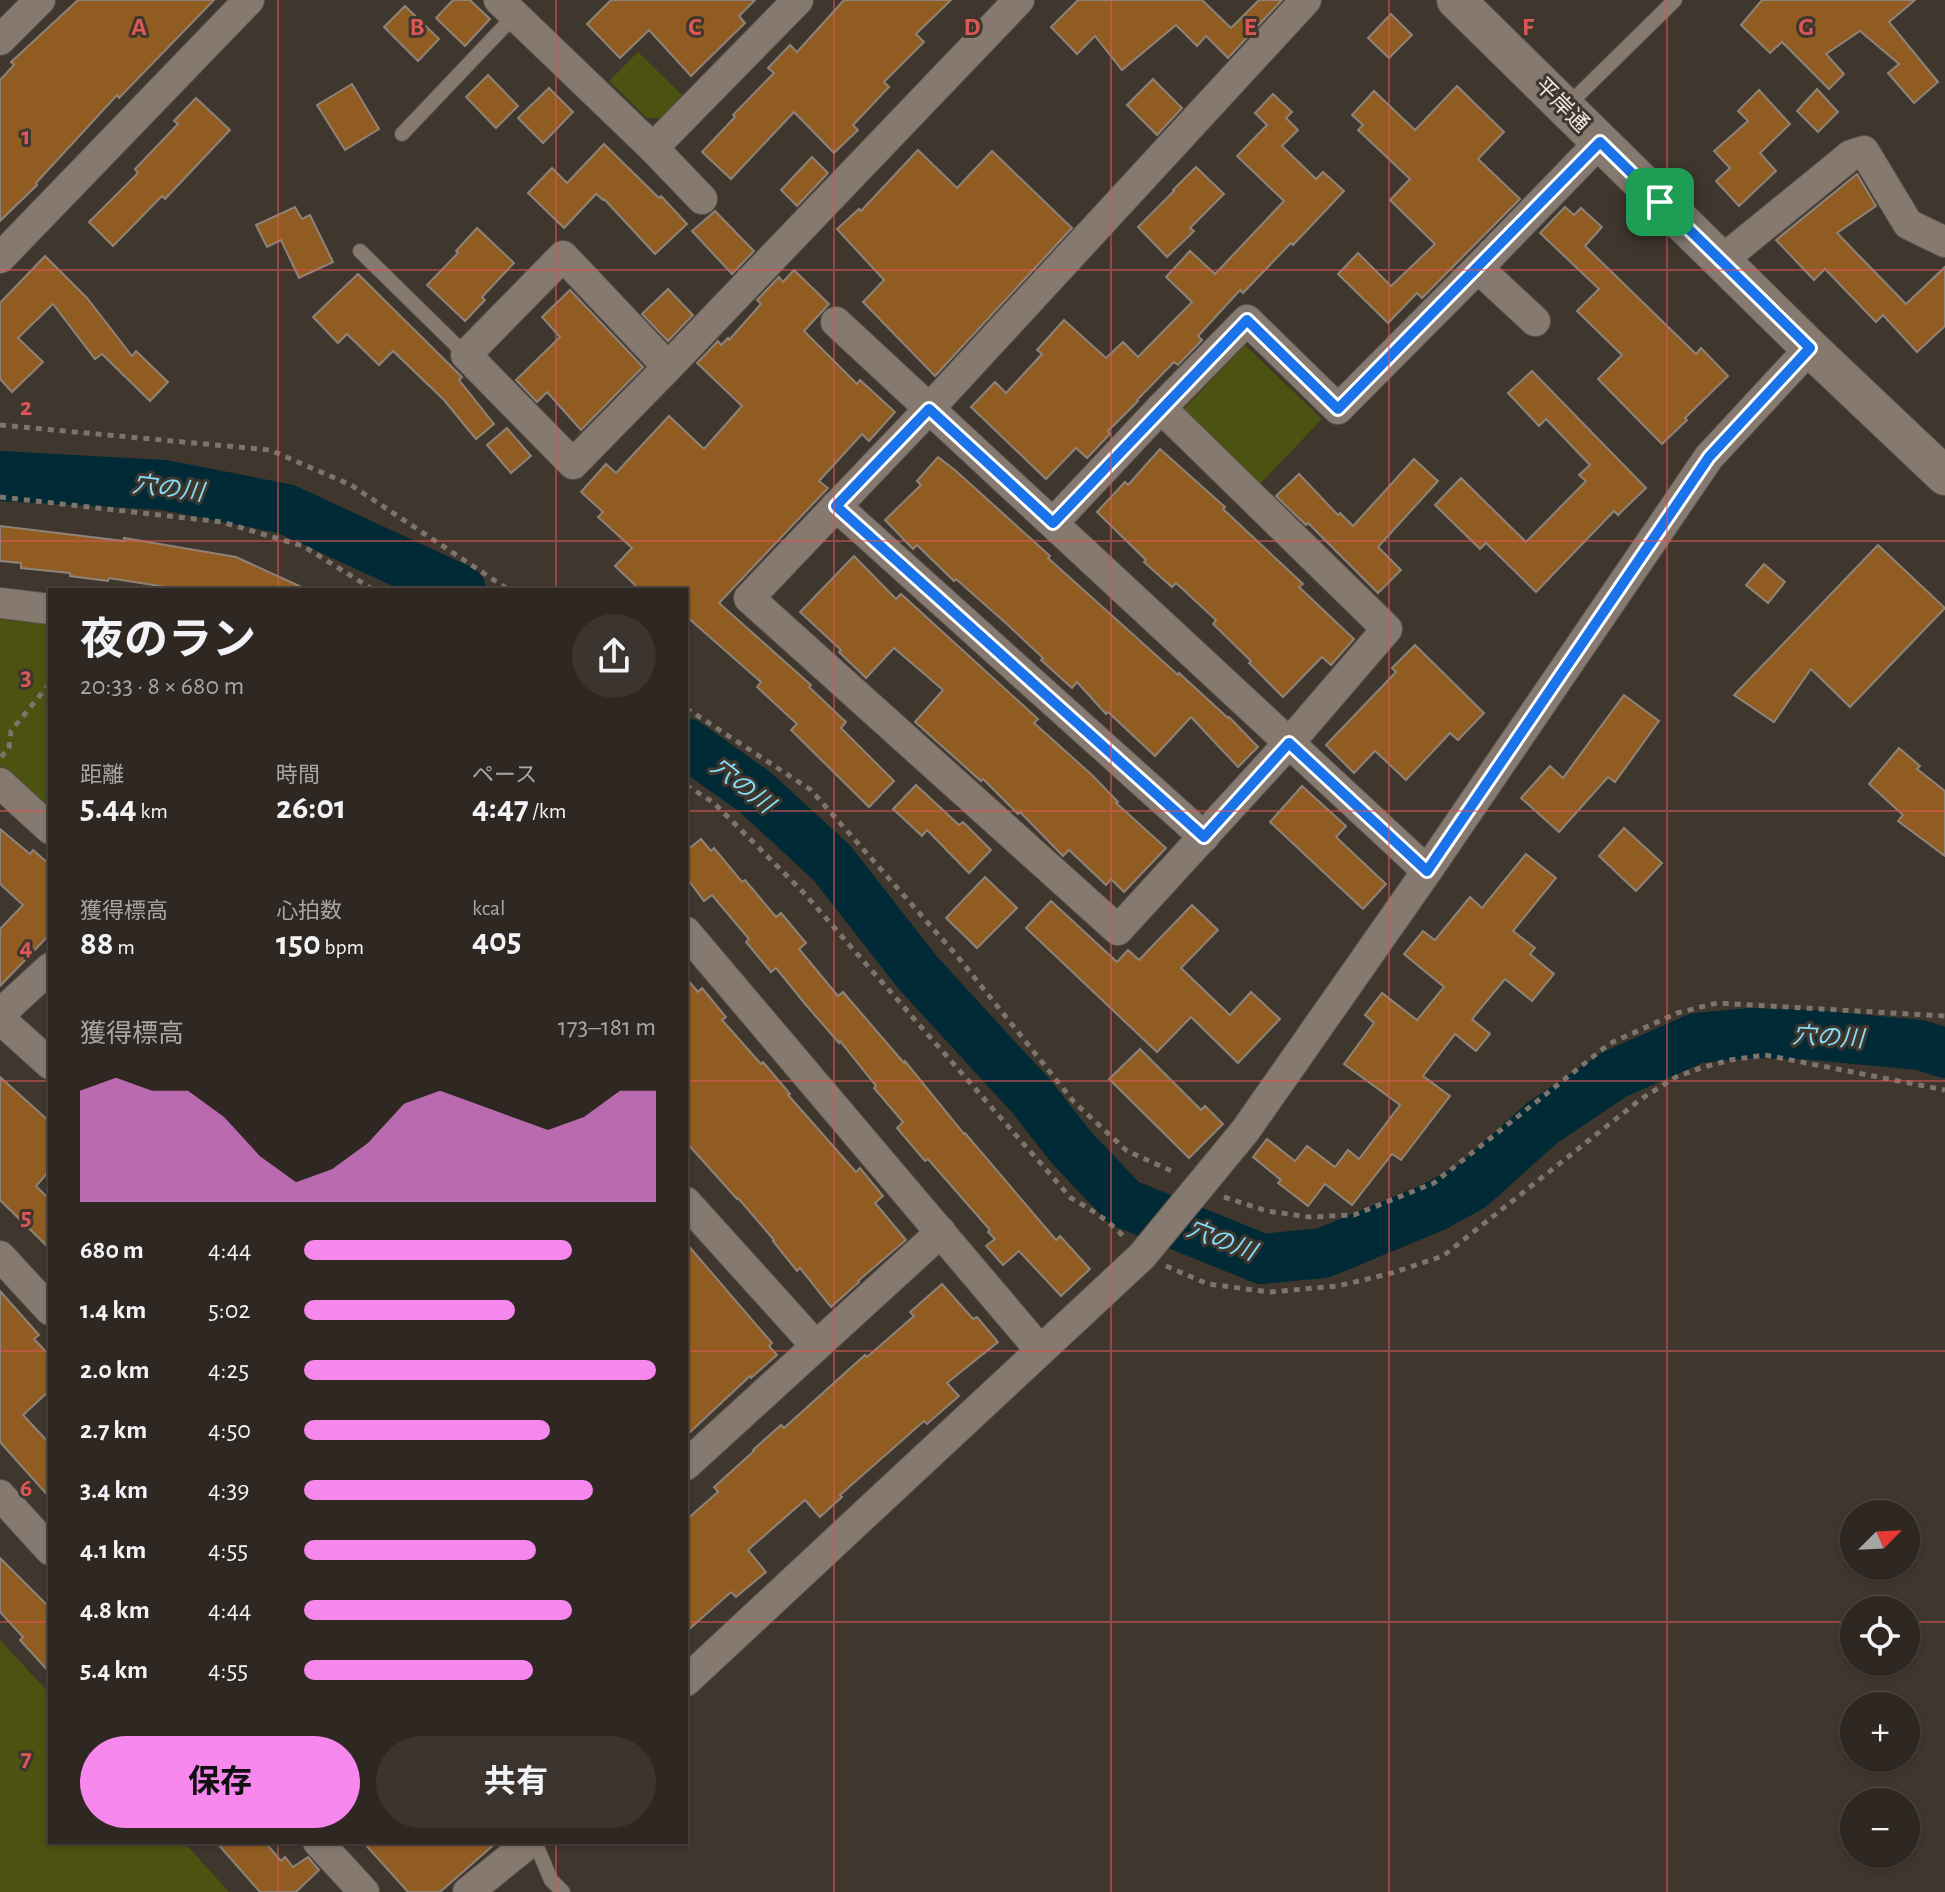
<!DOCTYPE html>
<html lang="ja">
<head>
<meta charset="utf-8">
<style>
	body { margin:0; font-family:"Alegreya Sans","Noto Sans JP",sans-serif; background:#3b342f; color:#f1f3f6; height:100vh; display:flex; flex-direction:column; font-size:30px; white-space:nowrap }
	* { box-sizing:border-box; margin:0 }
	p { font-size:26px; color:#a7a6a5 }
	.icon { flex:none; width:44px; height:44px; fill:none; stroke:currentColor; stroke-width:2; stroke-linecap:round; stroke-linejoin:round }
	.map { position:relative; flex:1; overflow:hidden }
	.drawer { position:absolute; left:48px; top:588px; width:640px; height:1256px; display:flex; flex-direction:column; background:#2f2822; border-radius:0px; box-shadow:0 2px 6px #0004,0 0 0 2px #4a4440 }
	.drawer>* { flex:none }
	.needle { width:52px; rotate:66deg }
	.tools { position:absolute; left:1840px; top:1500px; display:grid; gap:16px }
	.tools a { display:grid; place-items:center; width:80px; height:80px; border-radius:50%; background:#2f2822; box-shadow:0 2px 6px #0004,0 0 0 2px #4a4440; font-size:40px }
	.pin { position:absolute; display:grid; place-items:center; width:68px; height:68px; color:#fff; margin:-34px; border-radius:16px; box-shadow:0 4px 12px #0006 }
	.round { display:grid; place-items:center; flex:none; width:84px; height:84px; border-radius:42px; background:#3b342f }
	.overview { display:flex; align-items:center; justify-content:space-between; height:136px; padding:0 32px }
	h1 { font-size:44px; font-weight:700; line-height:60px }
	.stats { display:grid; grid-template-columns:repeat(3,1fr); gap:12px; height:136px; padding:8px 32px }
	.stats div { display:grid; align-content:center }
	.stats b { font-size:34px; font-weight:700 }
	.stats small { font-size:22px; font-weight:400 }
	.stats p { font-size:22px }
	.chart { height:224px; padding:16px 32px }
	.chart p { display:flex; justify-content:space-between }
	.chart svg { width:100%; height:144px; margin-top:8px; fill:#f688ed; opacity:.7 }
	.primary-button { display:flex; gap:16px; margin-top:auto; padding:16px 32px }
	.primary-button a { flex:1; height:92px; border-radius:48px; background:#f688ed; color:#111; font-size:32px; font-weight:700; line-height:92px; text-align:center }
	.primary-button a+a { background:#3b342f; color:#f1f3f6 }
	ul { padding:0 32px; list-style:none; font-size:26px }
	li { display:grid; grid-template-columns:128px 96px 1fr; align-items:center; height:60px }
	li i { height:20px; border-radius:10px; background:#f688ed }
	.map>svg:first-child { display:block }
	.green { fill:#4c520f }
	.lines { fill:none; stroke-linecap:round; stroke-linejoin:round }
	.river { stroke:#002a35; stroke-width:50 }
	.building { fill:#915c22; stroke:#8e8379; stroke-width:2 }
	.service-casing { stroke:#5a524b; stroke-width:16 }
	.minor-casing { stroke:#5a524b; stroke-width:32 }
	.tertiary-casing { stroke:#5a524b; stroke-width:40 }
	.path { stroke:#7c746d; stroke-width:5; stroke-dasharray:6 6; stroke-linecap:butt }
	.service { stroke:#857970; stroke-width:14 }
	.minor { stroke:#857970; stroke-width:30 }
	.tertiary { stroke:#857970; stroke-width:38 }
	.route-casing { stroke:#fff; stroke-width:16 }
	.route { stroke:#1a73e8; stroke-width:10 }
	.grid { fill:none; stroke:#dc5856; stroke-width:2; stroke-opacity:0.55 }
	.labels { text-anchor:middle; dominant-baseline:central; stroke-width:6; stroke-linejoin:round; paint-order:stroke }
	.street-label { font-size:22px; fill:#eee7e2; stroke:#3f362e }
	.water-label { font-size:24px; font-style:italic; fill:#84dcf7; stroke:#3f362e }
	.grid-label { font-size:26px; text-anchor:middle; font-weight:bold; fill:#dc5856; stroke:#3f362e; stroke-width:6; stroke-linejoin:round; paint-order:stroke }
</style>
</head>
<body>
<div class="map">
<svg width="1945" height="1892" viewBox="0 0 1945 1892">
	<rect width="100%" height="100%" fill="#3f362e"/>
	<g class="green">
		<path d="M638,52L683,96L662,118H647L609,81Z"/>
		<path d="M1245,345L1322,419L1258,486L1181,412Z"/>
		<path d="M0,619L50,625V812L0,766Z"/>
		<path d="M0,1640L50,1694V1842H184L229,1892H0Z"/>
	</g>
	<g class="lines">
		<g class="river">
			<path d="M0,476L164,485L286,509L461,590"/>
			<path d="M686,743L755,792L832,863L918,973L1031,1096L1071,1147L1124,1203L1262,1259L1323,1253L1434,1207L1472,1186L1542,1123L1615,1074L1697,1038L1752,1033L1814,1035L1920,1045L1945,1053"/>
		</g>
	</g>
	<g class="building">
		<path d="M78,0H214L119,98L117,95L36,183L37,185L0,221V80L14,65L11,62Z"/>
		<path d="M453,0H470L490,19L465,46L436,18Z"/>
		<path d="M611,0H755L739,16L745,23L691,76L649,30L620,58L587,24Z"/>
		<path d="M844,0H951L916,34L924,42L884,82L889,87L853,125L858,130L834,153L794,112L731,179L702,152L735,117L733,115L774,73L768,68L790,45L797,52Z"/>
		<path d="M1078,0H1202L1231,28L1259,0H1282L1228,58L1206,36L1197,46L1176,25L1122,70L1095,36L1077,54L1051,27Z"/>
		<path d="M1762,0H1915L1889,22L1938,82L1914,103L1888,73L1899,64L1860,31L1826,54L1844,74L1829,89L1782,42L1770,53L1741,25Z"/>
		<path d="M405,6L439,39L418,61L384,27Z"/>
		<path d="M1391,14L1412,35L1389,58L1368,38Z"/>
		<path d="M488,75L518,106L496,128L466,97Z"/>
		<path d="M1153,79L1182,108L1157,135L1127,105Z"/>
		<path d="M352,84L379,129L345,150L317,105Z"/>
		<path d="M1457,86L1504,132L1478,159L1520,199L1422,298L1417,293L1388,323L1338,274L1358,253L1391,286L1435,244L1390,200L1410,179L1358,130L1363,125L1352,115L1374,91L1415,130Z"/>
		<path d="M549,88L573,112L543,143L518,118Z"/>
		<path d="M1817,89L1838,112L1818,132L1797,111Z"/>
		<path d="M1759,90L1790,124L1760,153L1776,171L1739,206L1716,181L1730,168L1714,151L1748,121L1738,111Z"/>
		<path d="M1273,94L1292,112L1286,118L1298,130L1282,146L1316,179L1323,172L1344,191L1293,245L1291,243L1243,293L1240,290L1198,336L1202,340L1178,365L1174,362L1137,400L1138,401L1108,431L1110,434L1087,458L1076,448L1046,479L971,407L995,382L1006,393L1042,354L1037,350L1064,320L1106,358L1123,342L1138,357L1192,302L1166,277L1190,251L1215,274L1284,201L1237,156L1267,125L1255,113Z"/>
		<path d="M196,98L230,130L165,199L162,196L113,246L89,222L138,173L135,169L178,124L174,121Z"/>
		<path d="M604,144L659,198L661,196L687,224L655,254L604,199L603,200L596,194L564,228L528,193L552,168L567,183Z"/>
		<path d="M918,150L957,188L992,151L1072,228L935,376L863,302L884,280L837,229L859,209L861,211Z"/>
		<path d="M812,157L828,173L797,206L781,190Z"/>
		<path d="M1196,167L1224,194L1190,228L1194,231L1167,257L1138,227L1174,191L1173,190Z"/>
		<path d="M1857,174L1876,206L1837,233L1906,304L1945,267V326L1917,352L1883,315L1876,322L1825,269L1814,280L1776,240Z"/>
		<path d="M295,207L302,219L310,215L333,262L299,278L281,240L267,247L256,225Z"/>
		<path d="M1565,207L1574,215L1581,208L1602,227L1585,246L1696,354L1701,348L1728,376L1685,418L1687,420L1662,444L1598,379L1622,355L1577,311L1599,289L1540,233Z"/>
		<path d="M715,211L754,251L732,274L692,231Z"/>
		<path d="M477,228L514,263L482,297L485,300L465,321L427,285L458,253L456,251Z"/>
		<path d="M45,256L87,298L132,356L136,351L168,382L150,401L102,354L95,359L53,304L18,338L43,362L12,392L0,379V303Z"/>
		<path d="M794,270L829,304L804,331L857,384L860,380L895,412L869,441L862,434L819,481L828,488L719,603L811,685L809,687L846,722L841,728L894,781L869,807L791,730L797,724L757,687L761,682L686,616V590H640L615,566L632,548L598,517L603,512L581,492L606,464L616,473L669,416L704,449L742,406L697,363L718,341L721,345L728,338L729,340L761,304L757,300L779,277L783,282Z"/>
		<path d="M358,274L462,377L459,380L494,424L476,439L444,400L393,351L379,365L347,334L338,343L313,317Z"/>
		<path d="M668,289L693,315L668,341L642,314Z"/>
		<path d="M570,290L643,367L581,430L547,392L537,402L516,380L560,337L542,317Z"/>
		<path d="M1532,371L1646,488L1618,515L1614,511L1536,592L1486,543L1480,549L1435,505L1461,478L1526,542L1586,481L1579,475L1590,465L1546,419L1539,426L1508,393Z"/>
		<path d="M507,428L531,456L511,473L487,445Z"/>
		<path d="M1160,449L1225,507L1223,509L1303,584L1299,587L1354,639L1331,665L1322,657L1283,697L1249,663L1251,661L1213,624L1216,620L1176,583L1172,587L1144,562L1146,560L1097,512L1125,482L1128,485Z"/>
		<path d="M938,457L956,471L1050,556L1048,558L1178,675L1179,673L1228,718L1229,717L1258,747L1238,767L1191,717L1155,756L1108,712L1106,714L1077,682L1072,688L1041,660L1043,658L1008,625L956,579L954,581L917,545L913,549L885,520L921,485L917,481Z"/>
		<path d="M1414,459L1438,481L1378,547L1401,570L1378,593L1308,523L1306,525L1276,496L1299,474L1338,515L1340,513L1353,526Z"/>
		<path d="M0,526L124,541V538L236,557L308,590H185L109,578L108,581L70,576V573L21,568V563L0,561Z"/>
		<path d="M1878,545L1945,608L1850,707L1811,669L1774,722L1734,695Z"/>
		<path d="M854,556L896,599L901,594L1038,719L1034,723L1092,775L1118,802L1116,803L1166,848L1124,892L1111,879L1106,885L1069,850L1063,856L1020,812L1018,814L983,779L981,781L915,722L943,690L894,648L866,678L839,652L841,650L800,612Z"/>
		<path d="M1764,564L1785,582L1768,603L1746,585Z"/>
		<path d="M1415,645L1484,713L1458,740L1450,733L1406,780L1375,751L1354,773L1326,745L1396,672L1392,668Z"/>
		<path d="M1624,695L1659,721L1615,782L1608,777L1559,832L1521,798L1550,766L1563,778Z"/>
		<path d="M1899,748L1920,766L1917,769L1945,791V856L1898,821L1903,815L1869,784Z"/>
		<path d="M916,785L959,825L963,822L991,850L969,873L927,830L922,836L893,809Z"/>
		<path d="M1302,786L1346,826L1336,837L1386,884L1363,909L1270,822Z"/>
		<path d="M1624,828L1662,863L1636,891L1599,856Z"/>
		<path d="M0,829L30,854L33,850L50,865V934L0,986V929L23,905L0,884Z"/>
		<path d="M701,839L711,851L714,848L742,882L745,880L776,917L781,913L806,943L799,949L838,996L843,992L904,1063L905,1061L964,1134L965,1133L1056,1240L1060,1236L1090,1269L1061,1296L1019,1251L1003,1265L986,1246L995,1239L988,1232L990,1230L928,1159L925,1161L897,1128L903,1122L874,1088L876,1086L840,1041L839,1043L806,1005L776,968L771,972L746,942L749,939L712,895L704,901L686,877V851Z"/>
		<path d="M1526,854L1556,878L1513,931L1535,948L1530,954L1554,974L1532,1001L1505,979L1472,1019L1490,1034L1476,1051L1455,1034L1423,1076L1450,1096L1401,1160L1392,1154L1352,1205L1325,1184L1308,1206L1278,1183L1281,1180L1253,1157L1267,1139L1295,1161L1307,1146L1335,1167L1348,1150L1359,1159L1400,1105L1344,1064L1374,1023L1365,1015L1382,993L1417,1020L1444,987L1404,954L1423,931L1435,940L1470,897L1482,908Z"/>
		<path d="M985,877L1017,908L977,948L946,918Z"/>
		<path d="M1051,901L1117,962L1128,950L1139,960L1192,905L1218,930L1181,968L1230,1015L1251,992L1280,1019L1238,1063L1191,1017L1157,1052L1026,928Z"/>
		<path d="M686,978L698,992L702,988L726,1017L722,1020L761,1064L763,1062L790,1094L788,1095L856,1172L860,1168L883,1196L875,1203L906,1240L858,1281L859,1282L831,1307L800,1268L797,1271L773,1241L774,1240L738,1198L737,1199L686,1142Z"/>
		<path d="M1140,1049L1201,1110L1205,1106L1223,1124L1189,1158L1109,1079Z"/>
		<path d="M0,1077L50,1122V1170L36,1186L50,1200V1249L0,1200Z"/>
		<path d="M686,1243L772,1343L769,1346L777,1355L751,1378L750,1376L686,1436Z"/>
		<path d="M942,1284L973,1319L977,1317L998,1342L947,1383L959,1396L927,1424L924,1421L840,1495L842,1497L820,1517L805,1500L748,1550L766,1572L736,1597L731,1592L686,1632V1520L718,1492L714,1487L754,1451L753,1450L781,1425L784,1428L865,1355L867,1357L914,1316L910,1312Z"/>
		<path d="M0,1291L39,1335L34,1339L50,1356V1390L23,1415L50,1444V1498L0,1442Z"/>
		<path d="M0,1558L50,1608V1673L20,1640L23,1637L0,1612Z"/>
		<path d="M216,1842H265L281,1861L285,1857L293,1867L308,1857L319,1870L296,1892H260Z"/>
		<path d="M363,1842H497L440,1892H408Z"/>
	</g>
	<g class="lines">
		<defs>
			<g id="service">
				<path d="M1567,106L1675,0"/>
				<path d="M402,134L515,15"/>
				<path d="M360,251L466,355"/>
				<path d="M535,1842L551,1880L563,1892"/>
			</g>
			<g id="minor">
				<path d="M499,0L653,148L702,199"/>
				<path d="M0,40L40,0"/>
				<path d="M653,148L798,0"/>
				<path d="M0,258L249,0"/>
				<path d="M1721,261L1851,155L1864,151L1908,224L1945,242"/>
				<path d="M1535,321L1478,268L1600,142"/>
				<path d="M836,322L1427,871"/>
				<path d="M668,367L563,256L466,355L573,464L668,367L1019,0"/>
				<path d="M1161,408L1247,320L1338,409L1478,268"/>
				<path d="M836,506L1204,837"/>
				<path d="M1053,523L1161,408L1387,629L1289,743L1118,930L749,598L929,409L1306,0"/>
				<path d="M0,603L50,609"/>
				<path d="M0,783L50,829"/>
				<path d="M686,932L1040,1350"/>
				<path d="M0,1014L50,968"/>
				<path d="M0,1019L50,1064"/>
				<path d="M686,1202L816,1346"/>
				<path d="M0,1256L50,1310"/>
				<path d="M686,1465L941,1232"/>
				<path d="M0,1495L50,1550"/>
				<path d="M686,1681L1142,1256L1245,1131L1427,871L1709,457L1810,348"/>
				<path d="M318,1842L364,1892"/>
				<path d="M468,1892L530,1842"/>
			</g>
			<path id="tertiary" d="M1456,0L1810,348L1945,476"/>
		</defs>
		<use href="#service" class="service-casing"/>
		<use href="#minor" class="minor-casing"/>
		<use href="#tertiary" class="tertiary-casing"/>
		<g class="path">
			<path d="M0,425L270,450L351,485L509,590"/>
			<path d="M0,497L222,522L303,546L374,590"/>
			<path d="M686,708L811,790L958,957L1074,1102L1127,1151L1176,1173"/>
			<path d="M1,757L9,748L11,731L50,683"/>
			<path d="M686,785L714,803L803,892L1071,1198C1090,1209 1107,1219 1123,1236"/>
			<path d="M1224,1197L1267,1211L1310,1217L1354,1215L1434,1183L1609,1044L1677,1013L1717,1003L1945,1016"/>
			<path d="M1166,1266L1208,1284L1270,1292L1338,1286L1392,1273L1443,1256L1641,1099L1676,1077L1701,1068L1730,1060L1765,1055L1945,1090"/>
		</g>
		<use href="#service" class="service"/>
		<use href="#minor" class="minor"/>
		<use href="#tertiary" class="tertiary"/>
	</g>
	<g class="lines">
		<defs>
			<path id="route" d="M1600,142L1810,348L1709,457L1427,871L1289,743L1204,837L836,506L929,409L1053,523L1247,320L1338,409Z"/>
		</defs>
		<use href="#route" class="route-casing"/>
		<use href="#route" class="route"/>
	</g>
	<path class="grid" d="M278,0V590M556,0V590M834,0V1892M1111,0V1892M1389,0V1892M1667,0V1892M0,270H1945M0,541H1945M0,811H50M686,811H1945M0,1081H50M686,1081H1945M0,1351H50M686,1351H1945M0,1622H50M686,1622H1854M1906,1622H1945M278,1842V1892M556,1842V1892"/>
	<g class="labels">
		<g class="street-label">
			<text transform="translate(1562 105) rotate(45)">平岸通</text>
		</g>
		<g class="water-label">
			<text transform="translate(168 489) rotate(7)">穴の川</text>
			<text transform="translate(742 786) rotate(38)">穴の川</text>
			<text transform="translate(1828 1038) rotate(3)">穴の川</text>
			<text transform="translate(1221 1241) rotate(21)">穴の川</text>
		</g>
	</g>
	<g class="grid-label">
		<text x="139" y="35">A</text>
		<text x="417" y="35">B</text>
		<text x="695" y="35">C</text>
		<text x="972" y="35">D</text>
		<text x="1250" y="35">E</text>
		<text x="1528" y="35">F</text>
		<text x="1806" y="35">G</text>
		<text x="26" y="144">1</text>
		<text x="26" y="415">2</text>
		<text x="26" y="685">3</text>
		<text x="26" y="955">4</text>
		<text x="26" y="1225">5</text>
		<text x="26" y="1496">6</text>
		<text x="26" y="1766">7</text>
	</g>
</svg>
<div class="tools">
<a><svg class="needle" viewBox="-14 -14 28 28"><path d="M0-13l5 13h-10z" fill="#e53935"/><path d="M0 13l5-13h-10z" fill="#a7a6a5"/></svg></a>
<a><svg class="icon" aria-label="locate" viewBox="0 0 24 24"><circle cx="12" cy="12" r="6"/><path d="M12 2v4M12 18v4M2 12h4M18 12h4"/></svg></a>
<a>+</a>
<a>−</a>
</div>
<div class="pin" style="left:1660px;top:202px;background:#1e9e55"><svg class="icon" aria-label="arrive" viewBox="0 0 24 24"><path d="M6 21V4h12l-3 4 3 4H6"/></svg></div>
<section class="drawer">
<div class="overview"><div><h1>夜のラン</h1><p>20:33 · 8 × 680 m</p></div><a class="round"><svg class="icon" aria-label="share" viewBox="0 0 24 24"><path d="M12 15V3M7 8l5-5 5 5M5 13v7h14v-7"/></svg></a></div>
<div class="stats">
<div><p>距離</p><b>5.44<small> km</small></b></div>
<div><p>時間</p><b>26:01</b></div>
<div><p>ペース</p><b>4:47<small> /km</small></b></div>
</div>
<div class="stats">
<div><p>獲得標高</p><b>88<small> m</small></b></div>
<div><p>心拍数</p><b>150<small> bpm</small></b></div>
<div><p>kcal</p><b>405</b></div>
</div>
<div class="chart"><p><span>獲得標高</span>173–181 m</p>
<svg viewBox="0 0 160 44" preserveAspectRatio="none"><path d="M0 44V10L10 6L20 10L30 10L40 18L50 30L60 38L70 34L80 26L90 14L100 10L110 14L120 18L130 22L140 18L150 10L160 10V44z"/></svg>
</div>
<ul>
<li><b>680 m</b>4:44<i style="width:76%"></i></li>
<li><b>1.4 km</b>5:02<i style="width:60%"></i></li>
<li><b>2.0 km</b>4:25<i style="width:100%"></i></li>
<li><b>2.7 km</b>4:50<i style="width:70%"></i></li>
<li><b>3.4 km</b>4:39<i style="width:82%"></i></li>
<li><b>4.1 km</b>4:55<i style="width:66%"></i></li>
<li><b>4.8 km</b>4:44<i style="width:76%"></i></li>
<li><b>5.4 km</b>4:55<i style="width:65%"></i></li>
</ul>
<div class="primary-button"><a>保存</a><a>共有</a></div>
</section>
</div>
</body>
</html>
